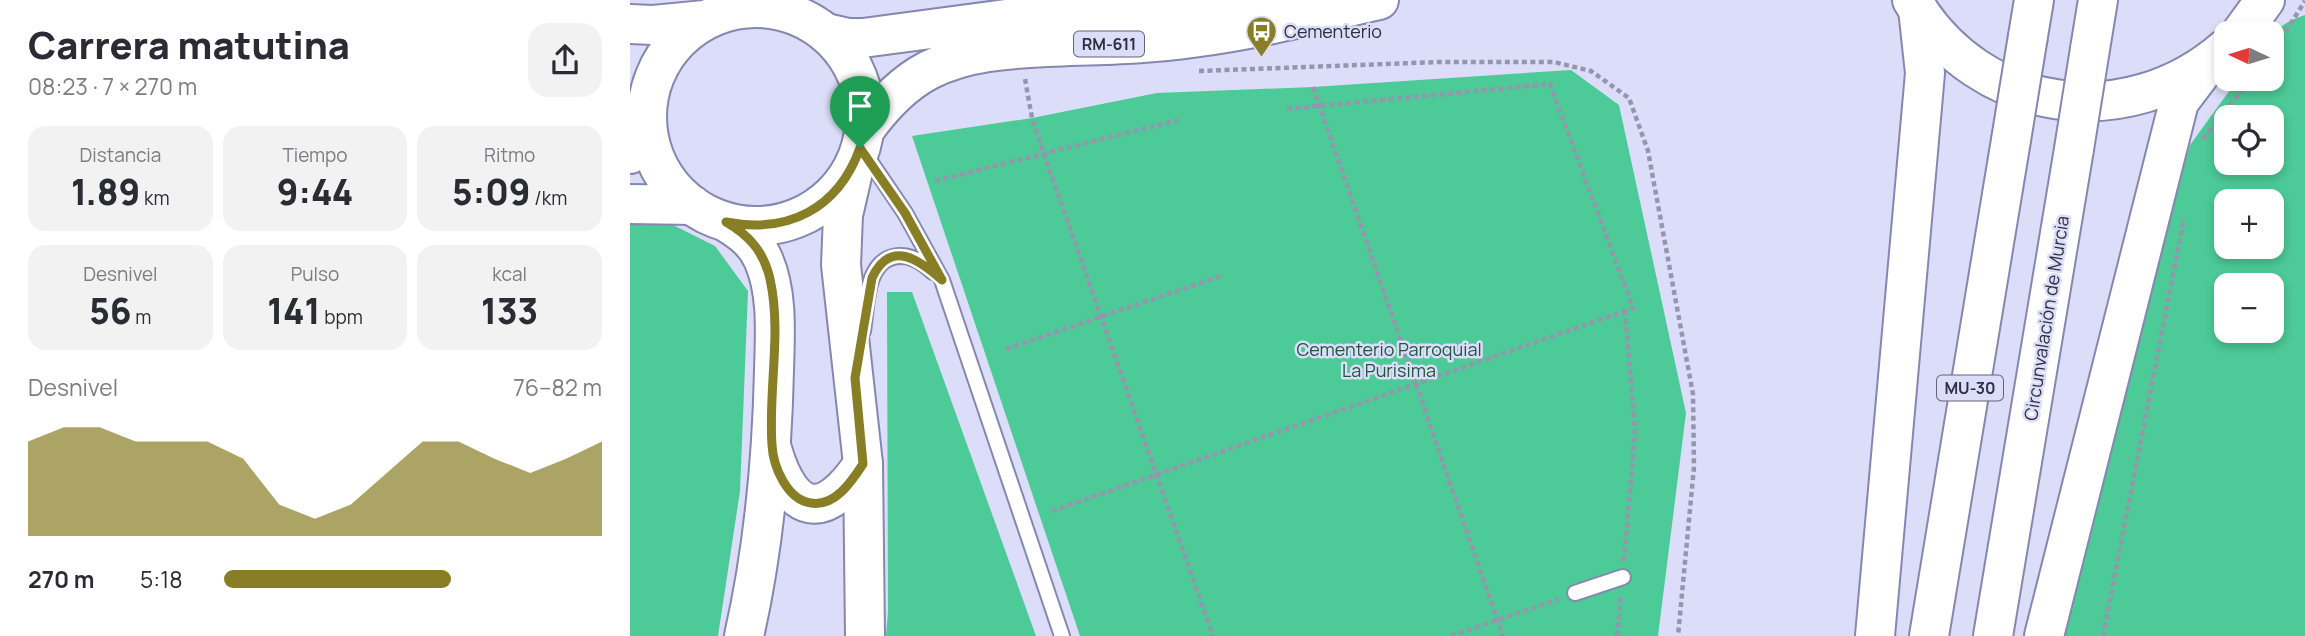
<!DOCTYPE html>
<html lang="es">
<head>
<meta charset="utf-8">
<style>
	body { margin:0; font-family:Manrope,sans-serif; background:#f2f2f3; color:#2b2b33; height:100vh; display:flex; flex-direction:column; font-size:26px; white-space:nowrap }
	* { box-sizing:border-box; margin:0 }
	p { font-size:23px; color:#7c7c81 }
	.icon { flex:none; width:38px; height:38px; fill:none; stroke:currentColor; stroke-width:2; stroke-linecap:round; stroke-linejoin:round }
	.map { position:relative; flex:1; overflow:hidden }
	.drawer { display:flex; flex-direction:column; background:#fff; width:630px }
	.drawer>* { flex:none }
	.needle { width:46px; rotate:274deg }
	.controls { position:absolute; left:1584px; top:21px; display:grid; gap:14px }
	.controls a { display:grid; place-items:center; width:70px; height:70px; border-radius:14px; background:#fff; box-shadow:0 4px 10px #0003; font-size:35px }
	.pin { position:absolute; display:grid; place-items:center; width:60px; height:60px; color:#fff; margin:-72px -30px; border-radius:50% 50% 50% 0; rotate:-45deg; box-shadow:0 0 7px #0007 }
	.pin .icon { rotate:45deg }
	.round { display:grid; place-items:center; flex:none; width:74px; height:74px; border-radius:21px; background:#f2f2f3 }
	.head { display:flex; align-items:center; justify-content:space-between; height:119px; padding:0 28px }
	h1 { font-size:38px; font-weight:800; line-height:52px }
	.figures { display:grid; grid-template-columns:repeat(3,1fr); gap:10px; height:119px; padding:7px 28px }
	.figures div { display:grid; align-content:center; border-radius:18px; background:#f2f2f3; text-align:center }
	.figures b { font-size:35px; font-weight:800 }
	.figures small { font-size:19px; font-weight:400 }
	.figures p { font-size:19px }
	.chart { height:196px; padding:14px 28px }
	.chart p { display:flex; justify-content:space-between }
	.chart svg { width:100%; height:126px; margin-top:7px; fill:#887e25; opacity:.7 }
	ul { padding:0 28px; list-style:none; font-size:23px }
	li { display:grid; grid-template-columns:112px 84px 1fr; align-items:center; height:52px }
	li i { height:18px; border-radius:9px; background:#887e25 }
	main { display:flex; flex:1; min-height:0 }
	.map>svg:first-child { display:block }
	.green { fill:#4cca97; fill-rule:evenodd }
	.lines { fill:none; stroke-linecap:round; stroke-linejoin:round }
	.lane-casing { stroke:#8587b0; stroke-width:18 }
	.secondary-casing { stroke:#8587b0; stroke-width:42 }
	.primary-casing { stroke:#8587b0; stroke-width:42 }
	.highway-casing { stroke:#8587b0; stroke-width:42 }
	.path { stroke:#9595ad; stroke-width:4.5; stroke-dasharray:5 3.5; stroke-linecap:butt }
	.lane { stroke:#fff; stroke-width:14 }
	.secondary { stroke:#fff; stroke-width:38 }
	.primary { stroke:#fff; stroke-width:38 }
	.highway { stroke:#fff; stroke-width:38 }
	.highway-bridge-casing { stroke:#8587b0; stroke-width:42; stroke-linecap:butt }
	.highway-bridge { stroke:#fff; stroke-width:38 }
	.route-casing { stroke:#fff; stroke-width:14 }
	.route { stroke:#887e25; stroke-width:9 }
	.labels { text-anchor:middle; dominant-baseline:central; stroke-width:5; stroke-linejoin:round; paint-order:stroke }
	.shield { fill:#dcddf8; stroke:#636378; stroke-width:2 }
	.shield-label { font-size:16px; font-weight:bold; fill:#2f2f41 }
	.poi-label { font-size:18px; fill:#2f2f41; stroke:#dcddf8; text-anchor:start }
	.street-label { font-size:18px; fill:#2f2f41; stroke:#dcddf8 }
	.park-label { font-size:18px; fill:#20553e; stroke:#dcddf8 }
</style>
</head>
<body>
<main>
<section class="drawer">
<div class="head"><div><h1>Carrera matutina</h1><p>08:23 · 7 × 270 m</p></div><a class="round"><svg class="icon" aria-label="share" viewBox="0 0 24 24"><path d="M12 15V3M7 8l5-5 5 5M5 13v7h14v-7"/></svg></a></div>
<div class="figures">
<div><p>Distancia</p><b>1.89<small> km</small></b></div>
<div><p>Tiempo</p><b>9:44</b></div>
<div><p>Ritmo</p><b>5:09<small> /km</small></b></div>
</div>
<div class="figures">
<div><p>Desnivel</p><b>56<small> m</small></b></div>
<div><p>Pulso</p><b>141<small> bpm</small></b></div>
<div><p>kcal</p><b>133</b></div>
</div>
<div class="chart"><p><span>Desnivel</span>76–82 m</p>
<svg viewBox="0 0 160 44" preserveAspectRatio="none"><path d="M0 44V11L10 6L20 6L30 11L40 11L50 11L60 17L70 33L80 38L90 33L100 22L110 11L120 11L130 17L140 22L150 17L160 11V44z"/></svg>
</div>
<ul>
<li><b>270 m</b>5:18<i style="width:60%"></i></li>
</ul>
</section>
<div class="map">
<svg width="1675" height="636" viewBox="0 0 1675 636">
	<rect width="100%" height="100%" fill="#dcddf8"/>
	<g class="green">
		<path d="M1675,15V636H1435L1501,350L1560,145L1608,79H1642C1642,41 1634,29 1675,15ZM1596,117H1642V163H1596ZM1596,201H1642V247H1596ZM1596,285H1642V331H1596Z"/>
		<path d="M941,70L989,105L1056,413L1028,636H450L282,136L402,118L527,93L683,87Z"/>
		<path d="M0,218L37,222L85,246L118,291L110,491L88,636H0Z"/>
		<path d="M257,292H282L406,636H256L258,612Z"/>
	</g>
	<g class="lines">
		<defs>
			<g id="lane">
				<path d="M233,151L275,213L312,280L432,636"/>
				<path d="M233,331C237,307 235,264 263,257C279,253 292,262 303,272"/>
				<path d="M945,593L993,577"/>
			</g>
			<g id="secondary">
				<path d="M0,154L17,123"/>
				<path d="M225,163L213,215L211,265L233,464L235,636"/>
				<path d="M0,204L62,205"/>
				<path d="M96,222C112,232 125,241 133,259C148,292 145,334 144,370C142,460 134,548 114,636"/>
				<path d="M142,449C161,515 194,523 233,464"/>
			</g>
			<g id="primary">
				<path d="M1282,0C1350,115 1497,134 1596,48"/>
				<circle cx="126" cy="117" r="109"/>
				<path d="M0,24L23,25L75,20"/>
				<path d="M196,33L218,38H233L376,19L652,0"/>
				<path d="M1611,33L1635,0"/>
				<path d="M234,131C251,107 272,84 299,70C336,51 378,49 418,47C466,45 515,45 562,38C625,30 687,14 749,0"/>
			</g>
			<g id="highway">
				<path d="M1398,36L1404,0"/>
				<path d="M1460,49L1468,0"/>
				<path d="M1245,636L1295,73L1288,9"/>
				<path d="M1299,636L1381,140"/>
				<path d="M1363,636L1444,149"/>
				<path d="M1414,636L1549,102L1577,65"/>
			</g>
		</defs>
		<use href="#lane" class="lane-casing"/>
		<use href="#secondary" class="secondary-casing"/>
		<use href="#primary" class="primary-casing"/>
		<use href="#highway" class="highway-casing"/>
		<g class="path">
			<path d="M1642,53L1675,1"/>
			<path d="M569,71L809,62H924L961,71L999,98L1018,151L1063,394L1064,467L1048,636"/>
			<path d="M395,79L402,118L414,154L583,636"/>
			<path d="M683,87L873,636"/>
			<path d="M1573,139L1621,79"/>
			<path d="M305,181L548,120"/>
			<path d="M376,349L594,275"/>
			<path d="M422,511L1003,308L920,84L657,109"/>
			<path d="M994,561L1005,431L995,311"/>
			<path d="M821,636L929,599"/>
			<path d="M987,636L991,595"/>
			<path d="M1473,636L1554,218"/>
		</g>
		<use href="#lane" class="lane"/>
		<use href="#secondary" class="secondary"/>
		<use href="#primary" class="primary"/>
		<use href="#highway" class="highway"/>
		<defs>
			<g id="highway-bridge">
				<path d="M1381,140L1398,36"/>
				<path d="M1444,149L1460,49"/>
			</g>
		</defs>
		<use href="#highway-bridge" class="highway-bridge-casing"/>
		<use href="#highway-bridge" class="highway-bridge"/>
	</g>
	<g class="lines">
		<defs>
			<path id="route" d="M230,148L275,213L312,280C289,259 260,239 242,278L225,378L233,464C222,481 205,507 181,503C157,500 143,466 142,445C138,390 152,333 140,279C134,252 119,235 96,222C158,234 208,209 230,148Z"/>
		</defs>
		<use href="#route" class="route-casing"/>
		<use href="#route" class="route"/>
	</g>
	<defs>
		<symbol id="bus-pin" viewBox="-11 -11 22 30"><path d="M0 17L-7.5 6A9.5 9.5 0 1 1 7.5 6Z" fill="#887e25" stroke="#dcddf8"/><path d="M-5-6H5V4H4V6H2V4H-2V6H-4V4H-5ZM-3.5-4V0h7V-4ZM-3.5 1.2v1.5H-2V1.2ZM2 1.2v1.5H3.5V1.2Z" fill="#fff"/></symbol>
	</defs>
	<g fill-rule="evenodd">
		<use href="#bus-pin" x="614" y="14" width="35" height="47"/>
	</g>
	<g class="labels">
		<g class="shield">
			<rect x="444" y="31.5" width="70" height="25" rx="5"/>
			<rect x="1307" y="375.5" width="66" height="25" rx="5"/>
		</g>
		<g class="shield-label">
			<text x="479" y="44">RM-611</text>
			<text x="1340" y="388">MU-30</text>
		</g>
		<g class="poi-label">
			<text x="654" y="31">Cementerio</text>
		</g>
		<g class="street-label">
			<text transform="translate(1416 318) rotate(-81)">Circunvalación de Murcia</text>
		</g>
		<g class="park-label">
			<text x="759" y="349">Cementerio Parroquial<tspan x="759" dy="21">La Purisima</tspan></text>
		</g>
	</g>
</svg>
<div class="controls">
<a><svg class="needle" viewBox="-14 -14 28 28"><path d="M0-13l5 13h-10z" fill="#e53935"/><path d="M0 13l5-13h-10z" fill="#7c7c81"/></svg></a>
<a><svg class="icon" aria-label="locate" viewBox="0 0 24 24"><circle cx="12" cy="12" r="6"/><path d="M12 2v4M12 18v4M2 12h4M18 12h4"/></svg></a>
<a>+</a>
<a>−</a>
</div>
<div class="pin" style="left:230px;top:148px;background:#1e9e55"><svg class="icon" aria-label="arrive" viewBox="0 0 24 24"><path d="M6 21V4h12l-3 4 3 4H6"/></svg></div>
</div>
</main>
</body>
</html>
